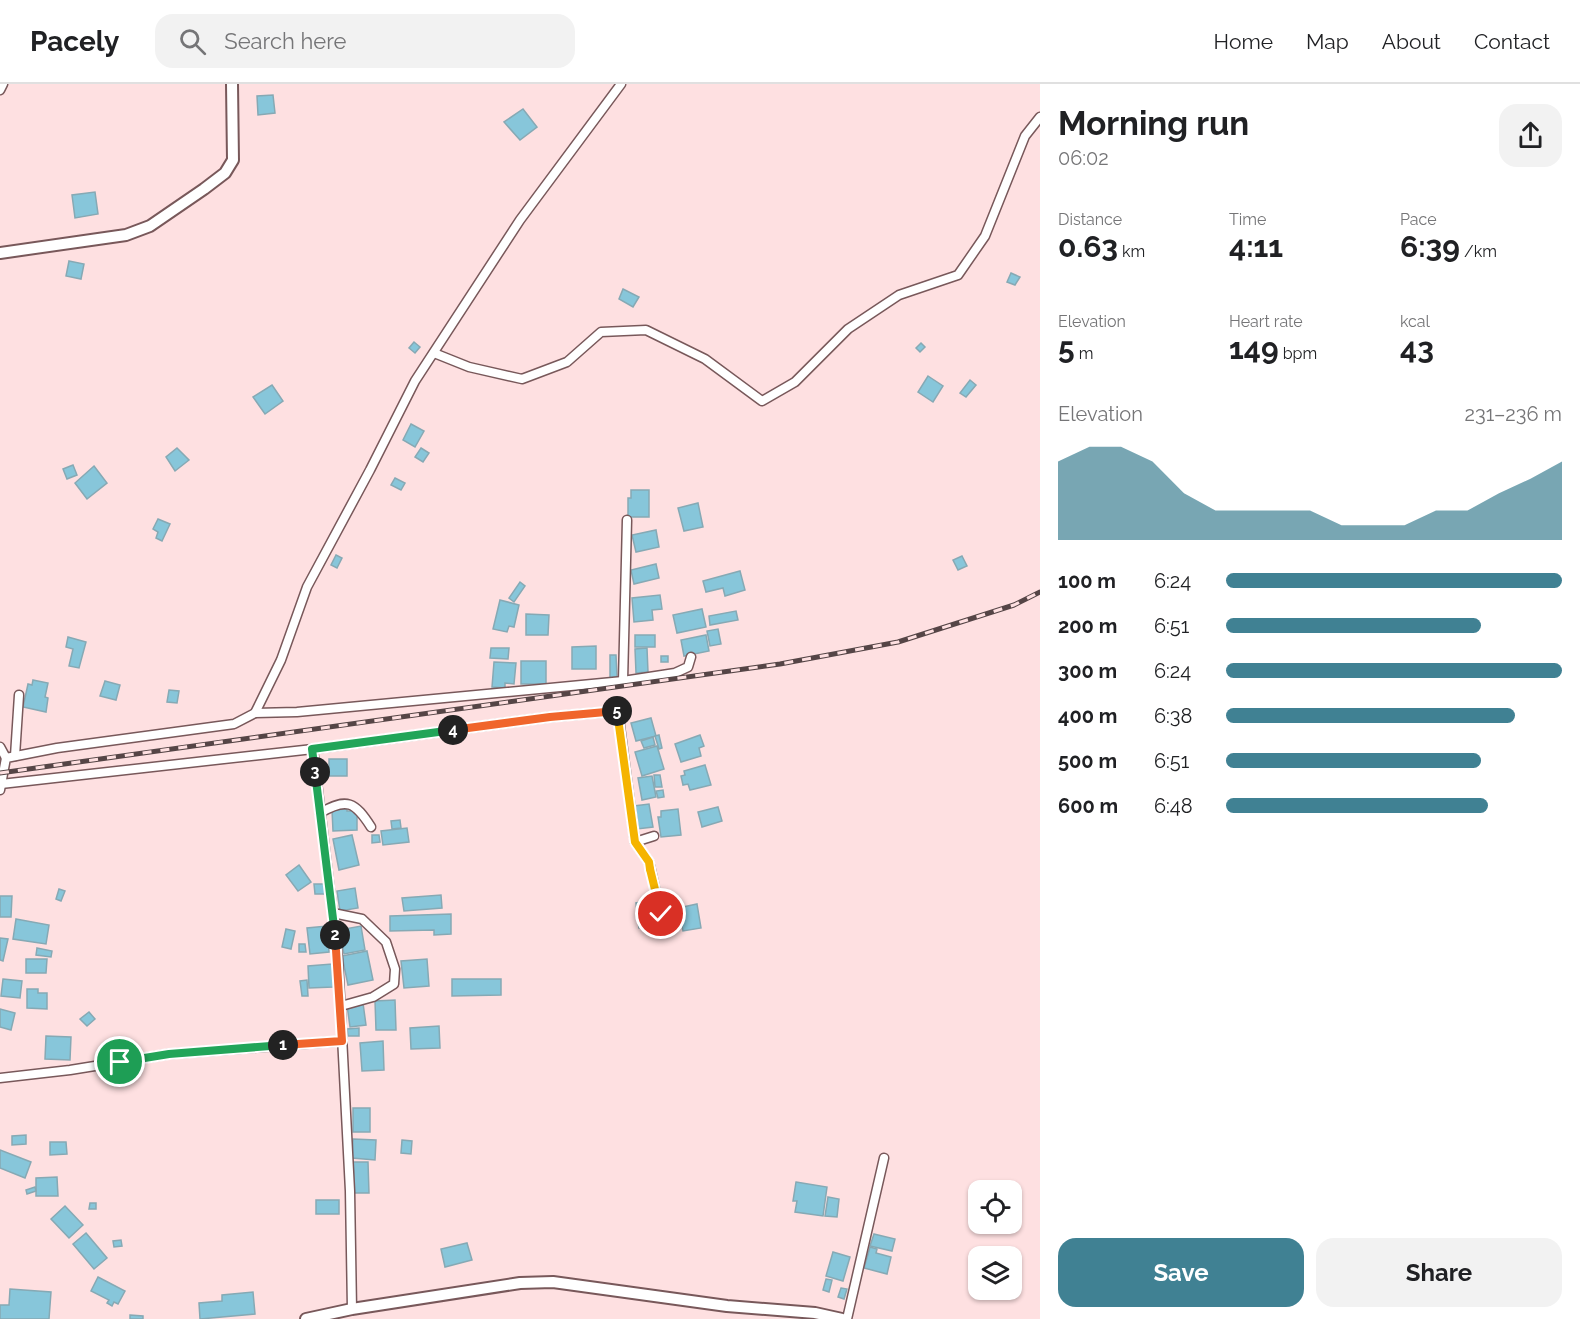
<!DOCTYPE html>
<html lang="en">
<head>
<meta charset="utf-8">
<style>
	body { margin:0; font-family:Raleway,sans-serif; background:#f2f2f2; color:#202124; height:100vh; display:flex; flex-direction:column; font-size:22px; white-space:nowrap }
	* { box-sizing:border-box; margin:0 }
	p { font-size:20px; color:#757577 }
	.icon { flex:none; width:33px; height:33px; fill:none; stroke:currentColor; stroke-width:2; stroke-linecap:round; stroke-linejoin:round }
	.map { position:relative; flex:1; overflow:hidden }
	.panel { display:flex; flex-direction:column; background:#fff; width:540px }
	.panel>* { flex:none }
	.controls { position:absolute; left:968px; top:1096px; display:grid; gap:12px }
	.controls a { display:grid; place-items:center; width:54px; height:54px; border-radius:12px; background:#fff; box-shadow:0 2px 4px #0004; font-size:30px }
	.pin { position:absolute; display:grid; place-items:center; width:51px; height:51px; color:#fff; margin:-26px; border:3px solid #fff; border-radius:50%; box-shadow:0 2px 6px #0007 }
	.km { position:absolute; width:30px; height:30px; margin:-15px; border-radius:50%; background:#222; color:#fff; font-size:16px; line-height:30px; text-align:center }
	.round { display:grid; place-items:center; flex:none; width:63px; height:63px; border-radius:18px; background:#f2f2f2 }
	.overview { display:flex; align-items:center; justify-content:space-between; height:102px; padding:0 18px }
	h1 { font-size:33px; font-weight:700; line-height:45px }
	.figures { display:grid; grid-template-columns:repeat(3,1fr); gap:9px; height:102px; padding:6px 18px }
	.figures div { display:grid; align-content:center }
	.figures b { font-size:30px; font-weight:700 }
	.figures small { font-size:16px; font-weight:400 }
	.figures p { font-size:16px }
	.chart { height:168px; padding:12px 18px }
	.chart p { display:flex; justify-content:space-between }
	.chart svg { width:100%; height:108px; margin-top:6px; fill:#408193; opacity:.7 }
	.action { display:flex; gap:12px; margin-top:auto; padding:12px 18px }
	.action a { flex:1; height:69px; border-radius:18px; background:#408193; color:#fff; font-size:24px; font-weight:700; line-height:69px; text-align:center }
	.action a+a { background:#f2f2f2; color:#202124 }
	ul { padding:0 18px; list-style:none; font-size:20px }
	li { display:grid; grid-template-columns:96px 72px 1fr; align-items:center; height:45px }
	li i { height:15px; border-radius:8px; background:#408193 }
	header { display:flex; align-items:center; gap:36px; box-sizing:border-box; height:84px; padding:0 30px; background:#fff; border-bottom:2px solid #e0e0e0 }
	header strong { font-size:28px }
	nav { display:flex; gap:33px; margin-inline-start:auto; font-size:21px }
	.search { width:420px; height:54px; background:#f2f2f2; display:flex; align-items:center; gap:15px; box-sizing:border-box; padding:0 21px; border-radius:18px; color:#757577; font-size:22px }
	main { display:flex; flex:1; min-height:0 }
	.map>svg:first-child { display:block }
	.building { fill:#87c6da; stroke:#86a9b4; stroke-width:1.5 }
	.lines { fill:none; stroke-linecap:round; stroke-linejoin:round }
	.minor-casing { stroke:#78585a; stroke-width:11 }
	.tertiary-casing { stroke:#78585a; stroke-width:14 }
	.minor { stroke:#fff; stroke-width:8 }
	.tertiary { stroke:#fff; stroke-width:10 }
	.rail-casing { stroke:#554546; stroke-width:5 }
	.rail { stroke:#fee0e1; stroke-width:3; stroke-dasharray:9; stroke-linecap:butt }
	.split-1-casing { stroke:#fff; stroke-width:12 }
	.split-2-casing { stroke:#fff; stroke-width:12 }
	.split-3-casing { stroke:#fff; stroke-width:12 }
	.split-4-casing { stroke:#fff; stroke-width:12 }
	.split-5-casing { stroke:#fff; stroke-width:12 }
	.split-6-casing { stroke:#fff; stroke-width:12 }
	.split-7-casing { stroke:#fff; stroke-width:12 }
	.split-1 { stroke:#22a559; stroke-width:8 }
	.split-2 { stroke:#f0652b; stroke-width:8 }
	.split-3 { stroke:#22a559; stroke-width:8 }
	.split-4 { stroke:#22a559; stroke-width:8 }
	.split-5 { stroke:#f0652b; stroke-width:8 }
	.split-6 { stroke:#f5b400; stroke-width:8 }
	.split-7 { stroke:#f5b400; stroke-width:8 }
</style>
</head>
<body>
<header>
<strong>Pacely</strong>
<div class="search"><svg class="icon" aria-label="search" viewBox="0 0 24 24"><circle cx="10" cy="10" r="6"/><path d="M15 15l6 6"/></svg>Search here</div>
<nav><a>Home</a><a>Map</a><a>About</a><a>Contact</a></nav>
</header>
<main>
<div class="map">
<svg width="1040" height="1235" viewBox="0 0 1040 1235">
	<rect width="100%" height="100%" fill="#fee0e1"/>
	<g class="building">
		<path d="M273,11L275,29L258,31L257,12Z"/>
		<path d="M523,25L537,43L520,56L504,38Z"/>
		<path d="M95,108L98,130L75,134L72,111Z"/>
		<path d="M69,177L84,180L81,195L66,192Z"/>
		<path d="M1011,189L1020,193L1015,201L1007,198Z"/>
		<path d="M623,205L639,213L633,223L619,215Z"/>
		<path d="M414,258L420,263L415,269L409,264Z"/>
		<path d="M921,259L925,263L920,268L916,264Z"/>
		<path d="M928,292L943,302L933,318L918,308Z"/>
		<path d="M970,296L976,301L966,313L960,309Z"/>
		<path d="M272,301L283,317L265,330L253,313Z"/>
		<path d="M411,340L424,347L415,363L403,356Z"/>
		<path d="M177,364L189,376L175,387L166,373Z"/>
		<path d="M421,364L429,369L423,378L415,373Z"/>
		<path d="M73,381L77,391L67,395L63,385Z"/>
		<path d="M94,382L107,399L87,415L75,399Z"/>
		<path d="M395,394L405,399L401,406L391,401Z"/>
		<path d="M631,406H649V433H628V414H631Z"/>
		<path d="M698,419L703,443L684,447L678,424Z"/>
		<path d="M158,435L170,440L162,457L156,454L158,448L153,445Z"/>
		<path d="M656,446L659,463L636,468L632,451Z"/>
		<path d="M336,471L342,474L337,484L331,481Z"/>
		<path d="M962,472L967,482L958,486L953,476Z"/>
		<path d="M656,480L659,494L634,500L631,486Z"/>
		<path d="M740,487L745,506L725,512L723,504L706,508L703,497Z"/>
		<path d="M520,498L525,502L514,518L509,514Z"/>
		<path d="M660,511L662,525L652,526L653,536L634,538L632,514Z"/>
		<path d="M500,516L519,521L514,543L509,542L507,548L493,545Z"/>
		<path d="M702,525L706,543L677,549L673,531Z"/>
		<path d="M736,527L738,536L710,541L709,532Z"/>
		<path d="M526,530L549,531L548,551H526Z"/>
		<path d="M718,545L721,560L710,562L707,547Z"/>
		<rect x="635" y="551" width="20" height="12"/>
		<path d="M706,551L709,567L684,572L681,556Z"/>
		<path d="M68,553L86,558L79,584L69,582L73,565L66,563Z"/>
		<path d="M596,562V585H572V563Z"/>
		<path d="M491,564H509L508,575L490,574Z"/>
		<path d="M647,564L648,588L636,589L635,565Z"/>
		<path d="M610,571H616L617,593L610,594Z"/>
		<rect x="661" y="572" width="7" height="6"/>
		<rect x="521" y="577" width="25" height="23"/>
		<path d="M494,578L516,579L514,600L505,599V604L492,603Z"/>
		<path d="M33,596L48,599L45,613L48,614L46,628L23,623L28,600L32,601Z"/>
		<path d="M105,597L120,601L116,616L100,612Z"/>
		<path d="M169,606L179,607L177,619L167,618Z"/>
		<path d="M651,634L656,652L636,657L631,639Z"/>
		<path d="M659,651L662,664L659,665L655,652Z"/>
		<path d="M700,651L704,662L699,664L701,672L681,678L675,660Z"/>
		<path d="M653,653L655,661L644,664L641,657Z"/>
		<path d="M657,662L664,685L642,692L635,668Z"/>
		<rect x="329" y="675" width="18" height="17"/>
		<path d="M705,681L711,701L690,706L688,700L683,701L681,692L685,691L684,687Z"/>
		<path d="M654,691H660L662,703H655Z"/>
		<path d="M652,692L656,713L642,716L638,694Z"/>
		<path d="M663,706L664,713L658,714L656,707Z"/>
		<path d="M649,720L653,743L637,745L634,722Z"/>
		<path d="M718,723L722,737L702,743L698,728Z"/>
		<path d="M347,725V727H357V746L333,747L332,726Z"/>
		<path d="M678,725L681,751L661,753L658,733H661V727Z"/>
		<path d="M400,736L401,744L392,745L391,737Z"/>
		<path d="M407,744L409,758L383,761L381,747Z"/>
		<path d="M352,751L359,781L339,786L333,755Z"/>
		<path d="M372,751H379L380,758L372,759Z"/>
		<path d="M299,781L311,798L298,807L286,791Z"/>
		<path d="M314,800H325L326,810H315Z"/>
		<path d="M355,804L358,824L340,827L337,807Z"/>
		<path d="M59,805L65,807L61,817L56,815Z"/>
		<path d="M441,811L442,824L404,827L402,814Z"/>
		<path d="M0,812H12L11,833H0Z"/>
		<path d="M655,816L658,842L639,844L636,819Z"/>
		<path d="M697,820L701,844L683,847L678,824Z"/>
		<path d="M451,830V850L434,851V846L390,847V832Z"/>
		<path d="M16,835L49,841L46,860L13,855Z"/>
		<path d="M327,842L329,868L310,870L307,844Z"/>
		<path d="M361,842L365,866L344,870L339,846Z"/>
		<path d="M286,845L295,847L291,865L282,863Z"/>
		<path d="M0,854L8,855L3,877L0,876Z"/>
		<path d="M299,860H305L306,868H299Z"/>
		<path d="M37,864L52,867L51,873L36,871Z"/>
		<path d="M367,867L373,896L348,901L342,872Z"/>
		<path d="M26,875H47L46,889H26Z"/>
		<path d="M427,875L429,902L404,904L401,877Z"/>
		<path d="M332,880L333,903L309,904L308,882Z"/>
		<path d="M3,895L22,897L20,914L1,912Z"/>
		<path d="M452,895H501V911L452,912Z"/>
		<path d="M307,896L308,912H302L300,897Z"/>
		<path d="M27,905H38V909H47V925L27,924Z"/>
		<path d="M395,916L396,946H376L375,917Z"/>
		<path d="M363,919L366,941L350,943L347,921Z"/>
		<path d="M0,925L15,929L11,946L0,943Z"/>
		<path d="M89,928L95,935L87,942L80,935Z"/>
		<path d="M439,942L440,964L411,965L410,944Z"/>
		<path d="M359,944V952H348L347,945Z"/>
		<path d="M46,952L71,953L70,976L45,975Z"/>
		<path d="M383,957L384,986L362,987L360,959Z"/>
		<rect x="353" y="1024" width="17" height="24"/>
		<path d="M26,1051V1060L12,1061V1052Z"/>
		<path d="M353,1055L376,1056L375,1076L352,1074Z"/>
		<path d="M402,1056L412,1057L411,1070L401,1069Z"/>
		<path d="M50,1058H66L67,1070L50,1071Z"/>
		<path d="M0,1066L31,1078L25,1094L0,1084Z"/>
		<path d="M352,1078H368L369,1109H353Z"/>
		<path d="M57,1093L58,1112H36V1094Z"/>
		<path d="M796,1098L827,1103L823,1132L795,1128L797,1117H793Z"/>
		<path d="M35,1103L36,1107L27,1110L26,1106Z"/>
		<path d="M828,1113L839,1115L837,1133L825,1132Z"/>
		<rect x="316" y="1116" width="23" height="14"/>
		<path d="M90,1119H96V1125H89Z"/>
		<path d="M65,1122L83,1141L69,1154L51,1135Z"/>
		<path d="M86,1149L107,1174L94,1185L73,1160Z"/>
		<path d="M874,1150L895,1155L892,1167L870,1162Z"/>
		<path d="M121,1156L122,1162L114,1163L113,1157Z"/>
		<path d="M467,1159L472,1176L445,1183L441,1165Z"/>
		<path d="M870,1163L877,1165L876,1169L891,1173L887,1190L864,1184Z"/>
		<path d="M833,1168L850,1173L843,1197L826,1192Z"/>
		<path d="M98,1193L125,1207L118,1220L114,1218L112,1222L107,1219L109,1216L91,1207Z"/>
		<path d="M826,1195L832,1196L829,1208L823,1206Z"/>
		<path d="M841,1204L847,1205L844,1215L838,1213Z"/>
		<path d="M10,1205L51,1208L49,1235H0V1221H9Z"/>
		<path d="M253,1208L255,1230L200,1235L199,1219L222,1217V1211Z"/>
		<path d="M130,1231L143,1232V1235H130Z"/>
	</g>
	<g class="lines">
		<defs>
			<g id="minor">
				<path d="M0,6L3,0"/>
				<path d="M434,269L469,283L522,295L567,278L601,248L646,246L705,275L762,317L795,298L848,245L899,211L958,191L985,152L1025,52L1040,33"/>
				<path d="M623,597L627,436"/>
				<path d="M255,629L297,628L623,597L675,589L688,583L691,573"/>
				<path d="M0,663L6,674"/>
				<path d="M15,672L19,611"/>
				<path d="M1,700L313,665"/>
				<path d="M0,706L6,674L57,664L234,640L255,629L281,576L307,503L370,386L415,297L520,136L621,0"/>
				<path d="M320,729C347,713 355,718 371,743"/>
				<path d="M635,758L654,752"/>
				<path d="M333,829L362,835L386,858L395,885L394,900L373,913L341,922"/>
				<path d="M0,994L70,986L169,970L342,957"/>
				<path d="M352,1225L350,1107L338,875L313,665L550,633L618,627L635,758L649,778L661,830"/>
				<path d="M847,1235L884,1074"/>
			</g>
			<g id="tertiary">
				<path d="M0,169L126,151L150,142L204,105L225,89L233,76L232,0"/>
				<path d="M306,1235L352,1225L520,1199L553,1198L727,1222L815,1229L842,1235"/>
			</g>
		</defs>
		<use href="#minor" class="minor-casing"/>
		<use href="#tertiary" class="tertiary-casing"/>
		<use href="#minor" class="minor"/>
		<use href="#tertiary" class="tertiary"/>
		<defs>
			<path id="rail" d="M0,689L780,580L898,558L1014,521L1040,508"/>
		</defs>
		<use href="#rail" class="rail-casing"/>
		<use href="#rail" class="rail"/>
	</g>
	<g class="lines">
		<defs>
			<path id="split-1" d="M120,978L169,970L283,961"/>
			<path id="split-2" d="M283,961L342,957L335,851"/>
			<path id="split-3" d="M315,688L335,851"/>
			<path id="split-4" d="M315,688L312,665L453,646"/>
			<path id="split-5" d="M453,646L550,633L617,627"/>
			<path id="split-6" d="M617,627L635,758L649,778L650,785"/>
			<path id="split-7" d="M650,785L661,830"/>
		</defs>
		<use href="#split-1" class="split-1-casing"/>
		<use href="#split-2" class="split-2-casing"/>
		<use href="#split-3" class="split-3-casing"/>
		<use href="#split-4" class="split-4-casing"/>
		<use href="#split-5" class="split-5-casing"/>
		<use href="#split-6" class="split-6-casing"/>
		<use href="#split-7" class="split-7-casing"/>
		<use href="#split-1" class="split-1"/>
		<use href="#split-2" class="split-2"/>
		<use href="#split-3" class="split-3"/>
		<use href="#split-4" class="split-4"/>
		<use href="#split-5" class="split-5"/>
		<use href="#split-6" class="split-6"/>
		<use href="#split-7" class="split-7"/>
	</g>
</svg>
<div class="controls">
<a><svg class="icon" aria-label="locate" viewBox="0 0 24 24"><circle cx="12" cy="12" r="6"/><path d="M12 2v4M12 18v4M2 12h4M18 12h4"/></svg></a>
<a><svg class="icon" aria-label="layers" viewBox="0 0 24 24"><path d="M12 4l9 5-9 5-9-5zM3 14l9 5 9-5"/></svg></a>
</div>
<div class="pin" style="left:120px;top:978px;background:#1e9e55"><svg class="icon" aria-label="arrive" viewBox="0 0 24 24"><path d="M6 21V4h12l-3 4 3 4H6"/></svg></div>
<div class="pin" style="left:661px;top:830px;background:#d93025"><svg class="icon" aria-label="check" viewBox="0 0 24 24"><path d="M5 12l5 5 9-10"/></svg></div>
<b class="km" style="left:283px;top:961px">1</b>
<b class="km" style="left:335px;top:851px">2</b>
<b class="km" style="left:315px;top:688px">3</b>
<b class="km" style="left:453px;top:646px">4</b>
<b class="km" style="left:617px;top:627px">5</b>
</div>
<section class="panel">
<div class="overview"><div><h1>Morning run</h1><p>06:02</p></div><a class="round"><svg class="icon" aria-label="share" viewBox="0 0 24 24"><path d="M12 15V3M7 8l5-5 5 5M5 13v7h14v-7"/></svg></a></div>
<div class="figures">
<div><p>Distance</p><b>0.63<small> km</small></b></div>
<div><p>Time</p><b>4:11</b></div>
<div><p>Pace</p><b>6:39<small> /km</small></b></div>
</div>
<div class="figures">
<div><p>Elevation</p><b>5<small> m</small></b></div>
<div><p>Heart rate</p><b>149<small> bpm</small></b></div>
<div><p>kcal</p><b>43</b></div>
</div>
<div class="chart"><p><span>Elevation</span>231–236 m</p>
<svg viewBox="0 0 160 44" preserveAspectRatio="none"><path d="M0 44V12L10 6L20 6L30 12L40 25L50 32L60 32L70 32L80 32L90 38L100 38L110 38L120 32L130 32L140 25L150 19L160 12V44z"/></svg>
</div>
<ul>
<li><b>100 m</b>6:24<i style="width:100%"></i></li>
<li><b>200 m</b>6:51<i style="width:76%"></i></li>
<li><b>300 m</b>6:24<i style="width:100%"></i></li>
<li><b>400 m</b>6:38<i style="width:86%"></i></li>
<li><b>500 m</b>6:51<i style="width:76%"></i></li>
<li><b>600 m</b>6:48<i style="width:78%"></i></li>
</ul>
<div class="action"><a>Save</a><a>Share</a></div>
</section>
</main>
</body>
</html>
